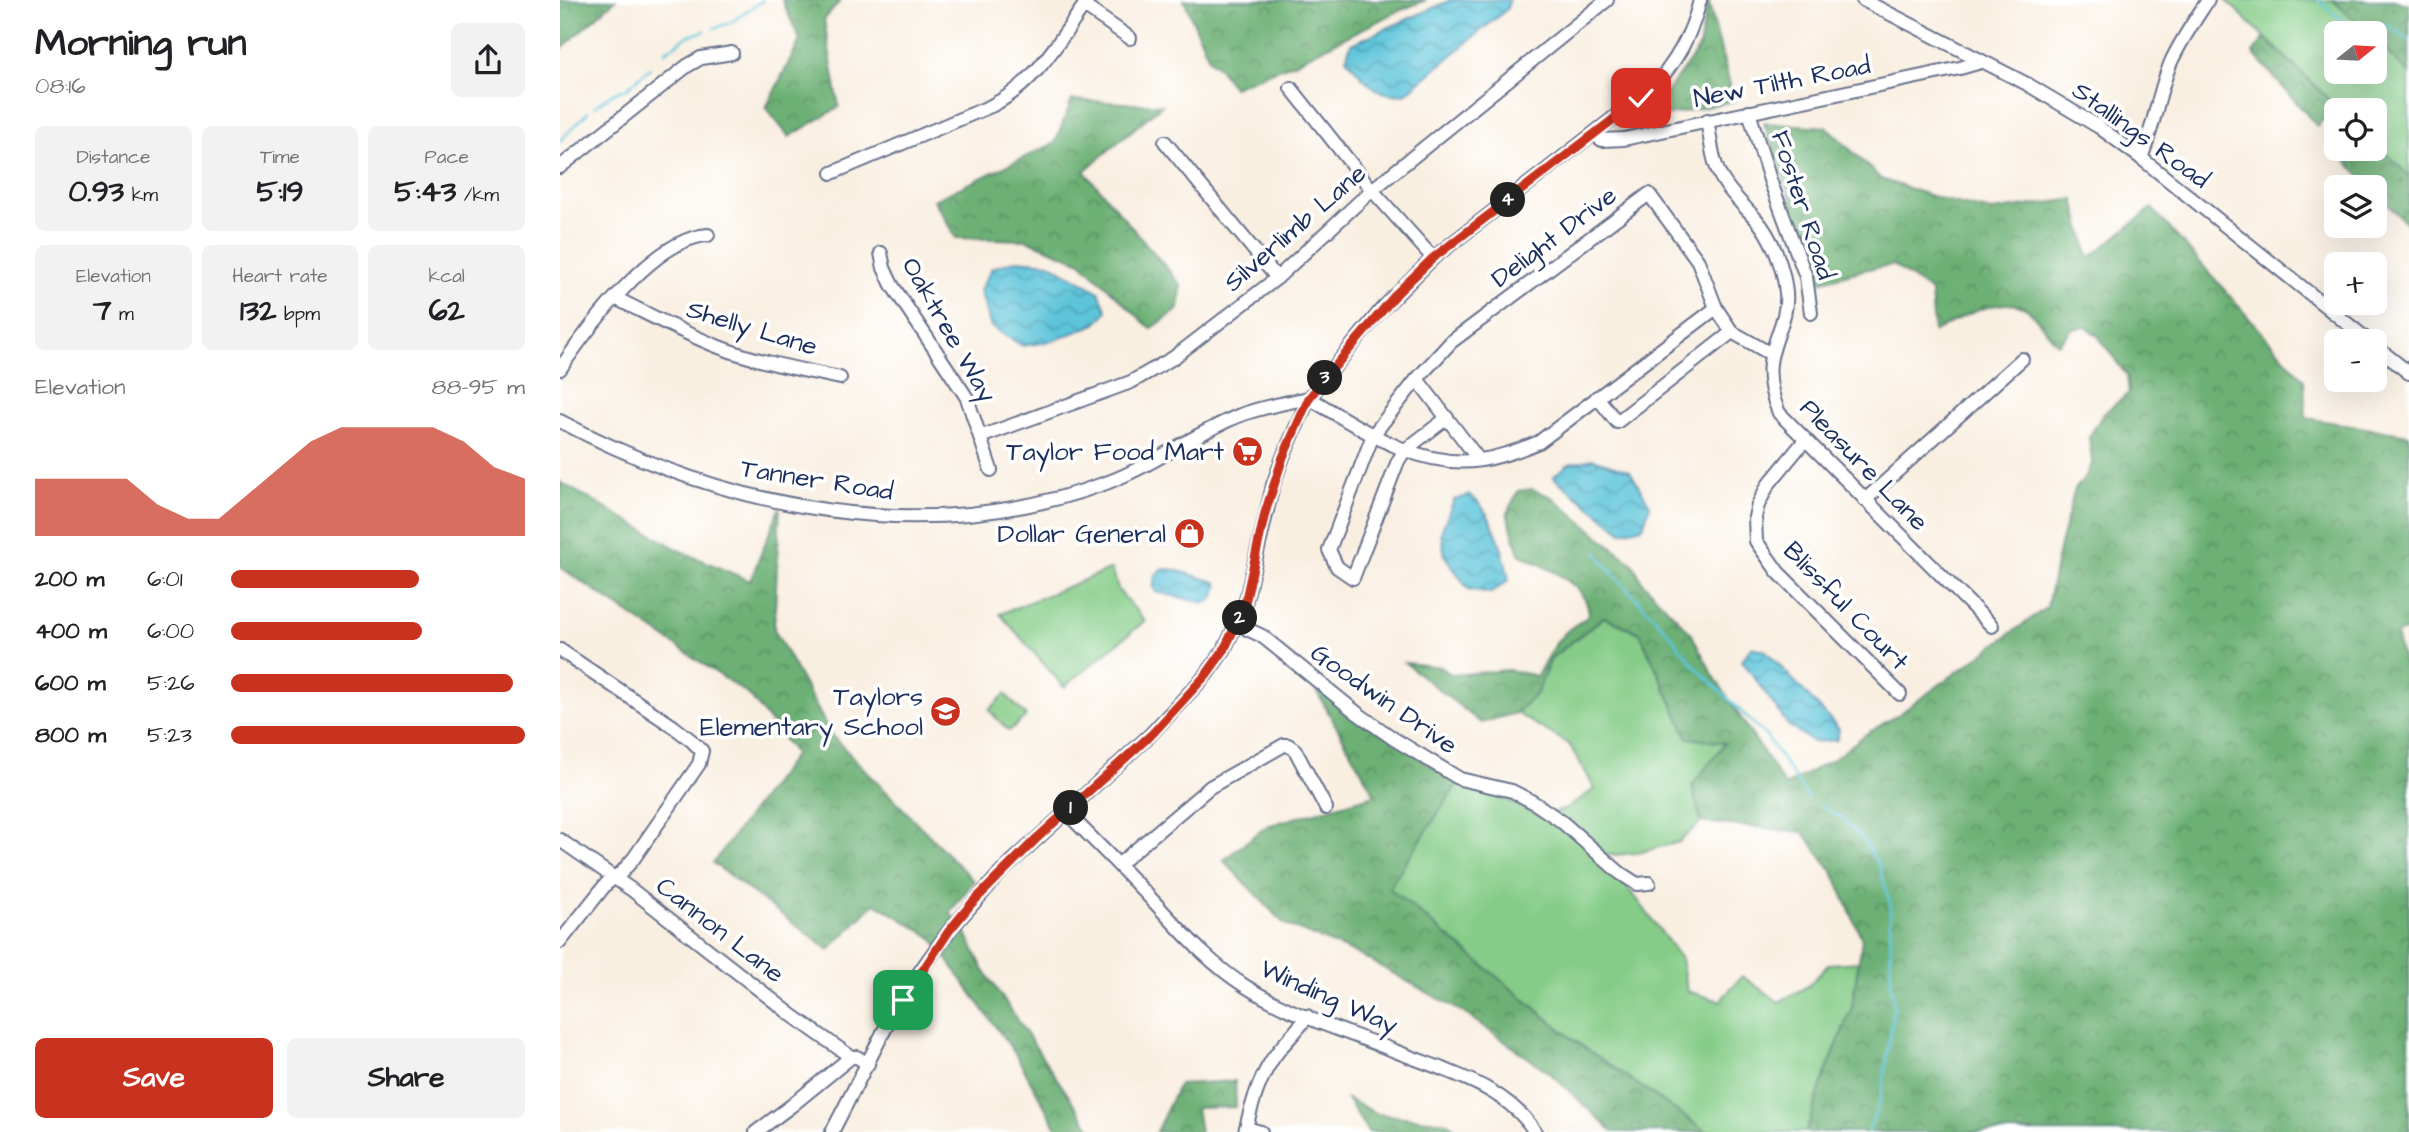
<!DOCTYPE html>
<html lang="en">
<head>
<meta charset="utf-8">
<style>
	body { margin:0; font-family:"Architects Daughter",sans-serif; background:#f2f2f2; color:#202124; height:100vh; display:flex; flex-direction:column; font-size:26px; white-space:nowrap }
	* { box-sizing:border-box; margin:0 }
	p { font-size:23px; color:#757577 }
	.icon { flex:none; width:38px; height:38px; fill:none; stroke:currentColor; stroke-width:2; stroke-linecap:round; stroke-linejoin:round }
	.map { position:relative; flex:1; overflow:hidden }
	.sheet { display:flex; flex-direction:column; background:#fff; width:560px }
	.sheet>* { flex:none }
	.needle { width:46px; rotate:72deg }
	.tools { position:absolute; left:1764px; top:21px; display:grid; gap:14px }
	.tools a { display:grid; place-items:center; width:63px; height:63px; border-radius:10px; background:#fff; box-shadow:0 7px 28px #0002; font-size:35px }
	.pin { position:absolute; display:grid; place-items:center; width:60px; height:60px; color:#fff; margin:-30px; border-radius:14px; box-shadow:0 4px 10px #0006 }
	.km { position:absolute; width:35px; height:35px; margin:-18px; border-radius:50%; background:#222; color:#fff; font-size:19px; line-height:35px; text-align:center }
	.round { display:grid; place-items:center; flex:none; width:74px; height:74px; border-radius:10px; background:#f2f2f2 }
	.headline { display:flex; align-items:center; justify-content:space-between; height:119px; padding:0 35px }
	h1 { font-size:38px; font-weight:700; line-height:52px }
	.figures { display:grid; grid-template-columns:repeat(3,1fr); gap:10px; height:119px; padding:7px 35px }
	.figures div { display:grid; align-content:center; border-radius:10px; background:#f2f2f2; text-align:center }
	.figures b { font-size:30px; font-weight:700 }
	.figures small { font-size:19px; font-weight:400 }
	.figures p { font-size:19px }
	.chart { height:196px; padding:14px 35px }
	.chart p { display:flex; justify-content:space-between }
	.chart svg { width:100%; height:126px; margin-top:7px; fill:#c8321e; opacity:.7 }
	.cta { display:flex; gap:14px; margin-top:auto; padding:14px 35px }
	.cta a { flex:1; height:80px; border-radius:10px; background:#c8321e; color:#fff; font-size:28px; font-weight:700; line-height:80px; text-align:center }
	.cta a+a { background:#f2f2f2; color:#202124 }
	ul { padding:0 35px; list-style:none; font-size:23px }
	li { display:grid; grid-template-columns:112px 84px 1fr; align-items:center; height:52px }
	li i { height:18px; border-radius:9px; background:#c8321e }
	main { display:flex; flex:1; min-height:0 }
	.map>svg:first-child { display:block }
	.grass { fill:#85cc88; stroke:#507e73; stroke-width:2 }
	.forest { fill:url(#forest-crowns); stroke:#447069; stroke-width:2 }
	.water { fill:url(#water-waves); stroke:#3c7a9c; stroke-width:2 }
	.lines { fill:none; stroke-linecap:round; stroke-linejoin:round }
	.stream { stroke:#5dc5da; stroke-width:2.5 }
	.minor-casing { stroke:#69728c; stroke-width:16 }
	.minor { stroke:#fff; stroke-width:12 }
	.route-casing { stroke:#fff; stroke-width:14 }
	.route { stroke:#c8321e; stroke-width:9 }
	.labels { text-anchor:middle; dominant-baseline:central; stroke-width:7; stroke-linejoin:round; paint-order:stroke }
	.street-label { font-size:26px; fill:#1b2f5e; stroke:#fff }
	.poi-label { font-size:26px; fill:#1b2f5e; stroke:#fff; text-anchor:end }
</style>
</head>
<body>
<main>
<section class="sheet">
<div class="headline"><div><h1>Morning run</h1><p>08:16</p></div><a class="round"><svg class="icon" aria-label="share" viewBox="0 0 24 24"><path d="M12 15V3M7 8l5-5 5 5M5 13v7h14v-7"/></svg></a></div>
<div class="figures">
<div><p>Distance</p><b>0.93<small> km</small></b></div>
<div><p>Time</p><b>5:19</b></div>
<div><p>Pace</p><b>5:43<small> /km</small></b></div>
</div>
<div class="figures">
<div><p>Elevation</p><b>7<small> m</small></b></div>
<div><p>Heart rate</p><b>132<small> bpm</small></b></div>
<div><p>kcal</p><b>62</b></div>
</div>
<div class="chart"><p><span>Elevation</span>88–95 m</p>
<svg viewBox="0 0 160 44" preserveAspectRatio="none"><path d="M0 44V24L10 24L20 24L30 24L40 33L50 38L60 38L70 29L80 20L90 11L100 6L110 6L120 6L130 6L140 11L150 20L160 24V44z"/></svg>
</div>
<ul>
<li><b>200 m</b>6:01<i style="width:64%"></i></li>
<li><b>400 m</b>6:00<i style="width:65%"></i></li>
<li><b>600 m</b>5:26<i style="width:96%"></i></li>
<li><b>800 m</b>5:23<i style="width:100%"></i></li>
</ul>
<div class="cta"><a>Save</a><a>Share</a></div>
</section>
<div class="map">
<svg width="1849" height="1132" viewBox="0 0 1849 1132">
	<defs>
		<pattern id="forest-crowns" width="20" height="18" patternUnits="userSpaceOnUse" patternTransform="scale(1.75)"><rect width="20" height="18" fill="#6cb074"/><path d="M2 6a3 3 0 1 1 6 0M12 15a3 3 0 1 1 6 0" fill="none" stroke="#589062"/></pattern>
		<pattern id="water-waves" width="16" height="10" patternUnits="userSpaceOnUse" patternTransform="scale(1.75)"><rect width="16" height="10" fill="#5dc5da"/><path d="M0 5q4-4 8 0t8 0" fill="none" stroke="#4ca0b4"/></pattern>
	</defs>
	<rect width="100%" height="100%" fill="#fff"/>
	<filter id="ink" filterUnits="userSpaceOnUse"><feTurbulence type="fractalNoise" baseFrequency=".0143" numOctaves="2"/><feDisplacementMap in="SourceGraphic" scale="14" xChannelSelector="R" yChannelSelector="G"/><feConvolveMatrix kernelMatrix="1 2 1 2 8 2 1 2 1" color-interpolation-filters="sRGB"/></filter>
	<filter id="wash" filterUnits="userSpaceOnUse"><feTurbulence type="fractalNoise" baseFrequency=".00686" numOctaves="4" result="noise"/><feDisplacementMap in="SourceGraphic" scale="28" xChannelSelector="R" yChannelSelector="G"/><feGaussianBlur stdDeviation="1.57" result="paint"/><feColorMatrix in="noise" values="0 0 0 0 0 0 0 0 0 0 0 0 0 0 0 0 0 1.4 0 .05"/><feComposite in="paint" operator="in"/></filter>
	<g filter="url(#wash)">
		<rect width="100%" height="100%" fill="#f9efe1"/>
		<g class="grass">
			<path d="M1666,0H1773L1808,33H1776V72H1815V40L1849,73V176L1815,144V110H1780Z"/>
			<path d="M551,569L559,591L585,621L504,687L440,614Z"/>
			<path d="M1044,617L1080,633L1128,738L1166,743L1132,786L1141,822L1119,842L1077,853L1041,856L1077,899L1121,959L1127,991L1160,1001L1182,976L1219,1002L1248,986L1269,964L1299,962L1292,1007L1263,1080L1246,1132H1147L1015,1041L828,888L898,783L942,798L981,817L1005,809L1035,789L1009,744L956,713L977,693L991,658Z"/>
			<path d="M445,694L466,716L449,731L429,710Z"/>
		</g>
		<g class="forest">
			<path d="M0,0H55L0,50Z"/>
			<path d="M222,0H281L264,20L279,107L229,137L206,108L240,40Z"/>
			<path d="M624,0H866L832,14L734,63L673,87L657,66L649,59Z"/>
			<path d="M1148,0L1174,101L1086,120L1139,48Z"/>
			<path d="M1773,0H1834L1849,5V73L1815,40V33H1808Z"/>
			<path d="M1705,38L1780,110H1776V123L1768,115L1757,126L1693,53Z"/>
			<path d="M512,100L602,105L524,171L621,285L619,309L591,329L521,262L467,240L396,238L374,200L495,143Z"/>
			<path d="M1204,123L1267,127L1321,179L1384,200L1432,211L1514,199L1529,258L1592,208L1744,380L1746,418L1849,435V630L1836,634L1849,685V1132H1246L1263,1080L1292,1007L1302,939L1274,874L1243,832L1141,822L1132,786L1165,743L1128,738L1080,633L1044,617L991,658L977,693L956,713L921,723L845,663L881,667L892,675L948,670L977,676C986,660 993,644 1006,632C1013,625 1022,622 1029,615C1028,583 984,567 959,554L947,513L958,491L972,489L992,497L1073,564L1083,583L1131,633L1152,673L1225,786L1275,758L1306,734L1339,714L1487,607L1500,545L1515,489L1525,478L1532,464L1529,437L1543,414L1569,393L1567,376L1538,336L1526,327L1512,329L1498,344C1488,334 1479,321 1469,311C1445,291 1397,319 1374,332L1371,292L1333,265L1303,270L1259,282Z"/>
			<path d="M1815,143L1849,176V226L1815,191V187H1811L1784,159L1790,149H1815Z"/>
			<path d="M0,482L123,552L190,581L220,507L214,629L272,736L414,881L390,912L406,933L423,969L533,1132H499L456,1055L371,937L315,903L269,950L153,863L235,754L189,695L0,567Z"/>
			<path d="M753,685L898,783L829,888L1015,1041L1147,1132H1053L990,1073L904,1013L800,955L724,924L663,860L707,826L815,795Z"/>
			<path d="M675,1081L676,1107L636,1108L640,1132H596L619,1084Z"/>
			<path d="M787,1099L818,1114L886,1122L901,1132H808Z"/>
		</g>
		<g class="water">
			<path d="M891,0H949L947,9L845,94C815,98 804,79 786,58L791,44Z"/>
			<path d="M457,260L489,263L539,292L547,311L536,324L493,341L463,346L431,327L420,290L432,268Z"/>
			<path d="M1033,459L1070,471L1090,505L1083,527L1062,532L993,477L1009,464Z"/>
			<path d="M910,495C933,512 944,552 949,580L931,593L908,589L885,556L881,532L894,500Z"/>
			<path d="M602,569H612L656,582L658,587L652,600L645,603L596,592C591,584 595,573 602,569Z"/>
			<path d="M1192,647L1206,651L1279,729L1277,740L1253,742L1228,725L1182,660Z"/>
		</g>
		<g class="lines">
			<g class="stream">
				<path d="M1758,0L1795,31L1801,33"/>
				<path d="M154,28L170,23L203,0"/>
				<path d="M1808,33L1826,24L1849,40"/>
				<path d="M105,52L128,36L145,31"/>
				<path d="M34,107L53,93L66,89L90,68"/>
				<path d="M0,141L28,112"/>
				<path d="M1037,553L1053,574L1108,632L1134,665L1206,736L1248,798"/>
				<path d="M1260,805L1283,819L1304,841L1319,865L1330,904L1331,987L1334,1006L1322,1092L1317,1110L1308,1132"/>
			</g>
		</g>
	</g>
	<g filter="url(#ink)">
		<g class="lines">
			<defs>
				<g id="minor">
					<path d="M1303,0L1467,84L1539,127L1581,158L1809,341"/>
					<path d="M524,6L570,38"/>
					<path d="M731,88L812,190L873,258"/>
					<path d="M1189,112L1210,180L1246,277L1251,313"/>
					<path d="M1147,120C1151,140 1152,165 1164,182C1172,195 1185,207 1196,219C1212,237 1224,268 1226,293C1228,313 1218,331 1213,350C1206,370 1211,394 1219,413L1432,626"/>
					<path d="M1034,134L1042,140L1064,139L1400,68L1421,62"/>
					<path d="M605,142L717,278"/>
					<path d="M1581,158C1594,127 1598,93 1611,62C1621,40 1635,20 1648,0"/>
					<path d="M0,167L127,66L141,58L172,53"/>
					<path d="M272,173L431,106C476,84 500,39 528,0"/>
					<path d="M321,253L324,268L332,285L407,398L431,470"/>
					<path d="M55,298C90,315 123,333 159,347C198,362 239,369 280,378"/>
					<path d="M1815,346L1849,373"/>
					<path d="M0,369C28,328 94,238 148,235"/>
					<path d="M857,379L919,460"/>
					<path d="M1037,397L1057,422L1172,332"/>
					<path d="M887,418L845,450L838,461L793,578L777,567L769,550L813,435L857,379L891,342L1089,194L1138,261L1156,308L1172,332L1211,354"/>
					<path d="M0,421C166,509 365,550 546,483C592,466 632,435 678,416C700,407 725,403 749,398C800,428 859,470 921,460C941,457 960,450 979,442L1156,308"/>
					<path d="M420,437L571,382L613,358L717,278L812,190L1047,0"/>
					<path d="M1245,440L1208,485L1198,505L1195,517L1196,541L1218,572L1340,694"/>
					<path d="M1305,500L1462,359"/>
					<path d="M679,622L687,629L702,636L797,713L834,739L900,779L952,791L973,802L1001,821L1060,873L1077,884L1089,883"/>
					<path d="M0,650L114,727L132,741L142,751L139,764L74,858L62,872L46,884L0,942"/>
					<path d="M506,812C536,842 566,872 595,903C623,933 650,964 685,986C730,1015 785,1031 835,1051C884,1071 946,1085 975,1132"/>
					<path d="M0,840L72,890L233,1016L291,1057H297L308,1064"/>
					<path d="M559,864L650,787L724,745H728L735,750L766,808"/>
					<path d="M686,1128L701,1132"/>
					<path d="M196,1132L231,1106L291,1057"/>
					<path d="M272,1132L328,1023L361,970L389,931L442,871L590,735L646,675L664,650L684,608L713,485L723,457L749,398L821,310L873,258L1092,88C1116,63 1132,34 1140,0"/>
					<path d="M685,1132C692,1103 700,1074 719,1050C728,1039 739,1029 747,1016"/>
				</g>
			</defs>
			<use href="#minor" class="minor-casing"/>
			<use href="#minor" class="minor"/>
		</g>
	</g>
	<g class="lines" filter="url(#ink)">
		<defs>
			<path id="route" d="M343,1000L389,931L412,903L476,839L593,733L646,675L664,650L684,608L705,513L723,457L749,398L782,358L838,292L873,258L1081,98"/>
		</defs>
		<use href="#route" class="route-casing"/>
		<use href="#route" class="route"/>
	</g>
	<defs>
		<symbol id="supermarket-disc" viewBox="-11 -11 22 22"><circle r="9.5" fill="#c8321e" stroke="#fff"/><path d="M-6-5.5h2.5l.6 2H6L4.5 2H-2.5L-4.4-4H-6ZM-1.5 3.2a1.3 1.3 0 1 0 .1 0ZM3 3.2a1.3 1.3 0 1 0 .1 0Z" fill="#fff"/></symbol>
		<symbol id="shop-disc" viewBox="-11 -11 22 22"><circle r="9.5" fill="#c8321e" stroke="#fff"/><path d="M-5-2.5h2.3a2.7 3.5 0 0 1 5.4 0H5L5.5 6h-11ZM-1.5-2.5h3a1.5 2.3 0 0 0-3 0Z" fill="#fff"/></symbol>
		<symbol id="school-disc" viewBox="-11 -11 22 22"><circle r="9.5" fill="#c8321e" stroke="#fff"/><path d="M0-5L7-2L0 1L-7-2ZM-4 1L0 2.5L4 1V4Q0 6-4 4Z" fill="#fff"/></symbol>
	</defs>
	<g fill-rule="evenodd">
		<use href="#supermarket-disc" x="670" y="434" width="35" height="35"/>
		<use href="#shop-disc" x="612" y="516" width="35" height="35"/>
		<use href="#school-disc" x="368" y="694" width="35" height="35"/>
	</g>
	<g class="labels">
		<g class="street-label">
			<text transform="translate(1222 82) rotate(-11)">New Tilth Road</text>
			<text transform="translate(1581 135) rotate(36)">Stallings Road</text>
			<text transform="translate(1243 205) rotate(72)">Foster Road</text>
			<text transform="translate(735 228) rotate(-41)">Silverlimb Lane</text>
			<text transform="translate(994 237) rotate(-37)">Delight Drive</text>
			<text transform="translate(192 328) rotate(17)">Shelly Lane</text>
			<text transform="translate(389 330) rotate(60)">Oaktree Way</text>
			<text transform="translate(1304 465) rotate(46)">Pleasure Lane</text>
			<text transform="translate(257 480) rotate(9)">Tanner Road</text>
			<text transform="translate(1286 606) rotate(46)">Blissful Court</text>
			<text transform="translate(824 699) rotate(35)">Goodwin Drive</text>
			<text transform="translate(160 930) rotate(38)">Cannon Lane</text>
			<text transform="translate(769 997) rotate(24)">Winding Way</text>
		</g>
		<g class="poi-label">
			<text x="664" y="452">Taylor Food Mart</text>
			<text x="606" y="534">Dollar General</text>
			<text x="363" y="697">Taylors<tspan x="363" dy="30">Elementary School</tspan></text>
		</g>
	</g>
</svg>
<div class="tools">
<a><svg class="needle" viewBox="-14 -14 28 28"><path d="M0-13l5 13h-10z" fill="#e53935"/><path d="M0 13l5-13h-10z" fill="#757577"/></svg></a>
<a><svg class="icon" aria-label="locate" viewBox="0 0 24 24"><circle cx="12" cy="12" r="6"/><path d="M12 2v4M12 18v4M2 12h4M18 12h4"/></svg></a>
<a><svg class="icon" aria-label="layers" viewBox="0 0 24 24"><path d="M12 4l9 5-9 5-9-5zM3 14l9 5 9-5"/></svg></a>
<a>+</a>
<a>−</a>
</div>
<div class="pin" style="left:343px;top:1000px;background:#1e9e55"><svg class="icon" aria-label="arrive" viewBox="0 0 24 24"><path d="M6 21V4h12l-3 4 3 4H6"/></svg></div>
<div class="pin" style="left:1081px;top:98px;background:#d93025"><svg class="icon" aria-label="check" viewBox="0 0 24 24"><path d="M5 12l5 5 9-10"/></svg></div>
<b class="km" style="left:511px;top:808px">1</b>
<b class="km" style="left:680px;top:618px">2</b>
<b class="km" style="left:765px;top:378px">3</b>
<b class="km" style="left:948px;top:200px">4</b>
</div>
</main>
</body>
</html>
